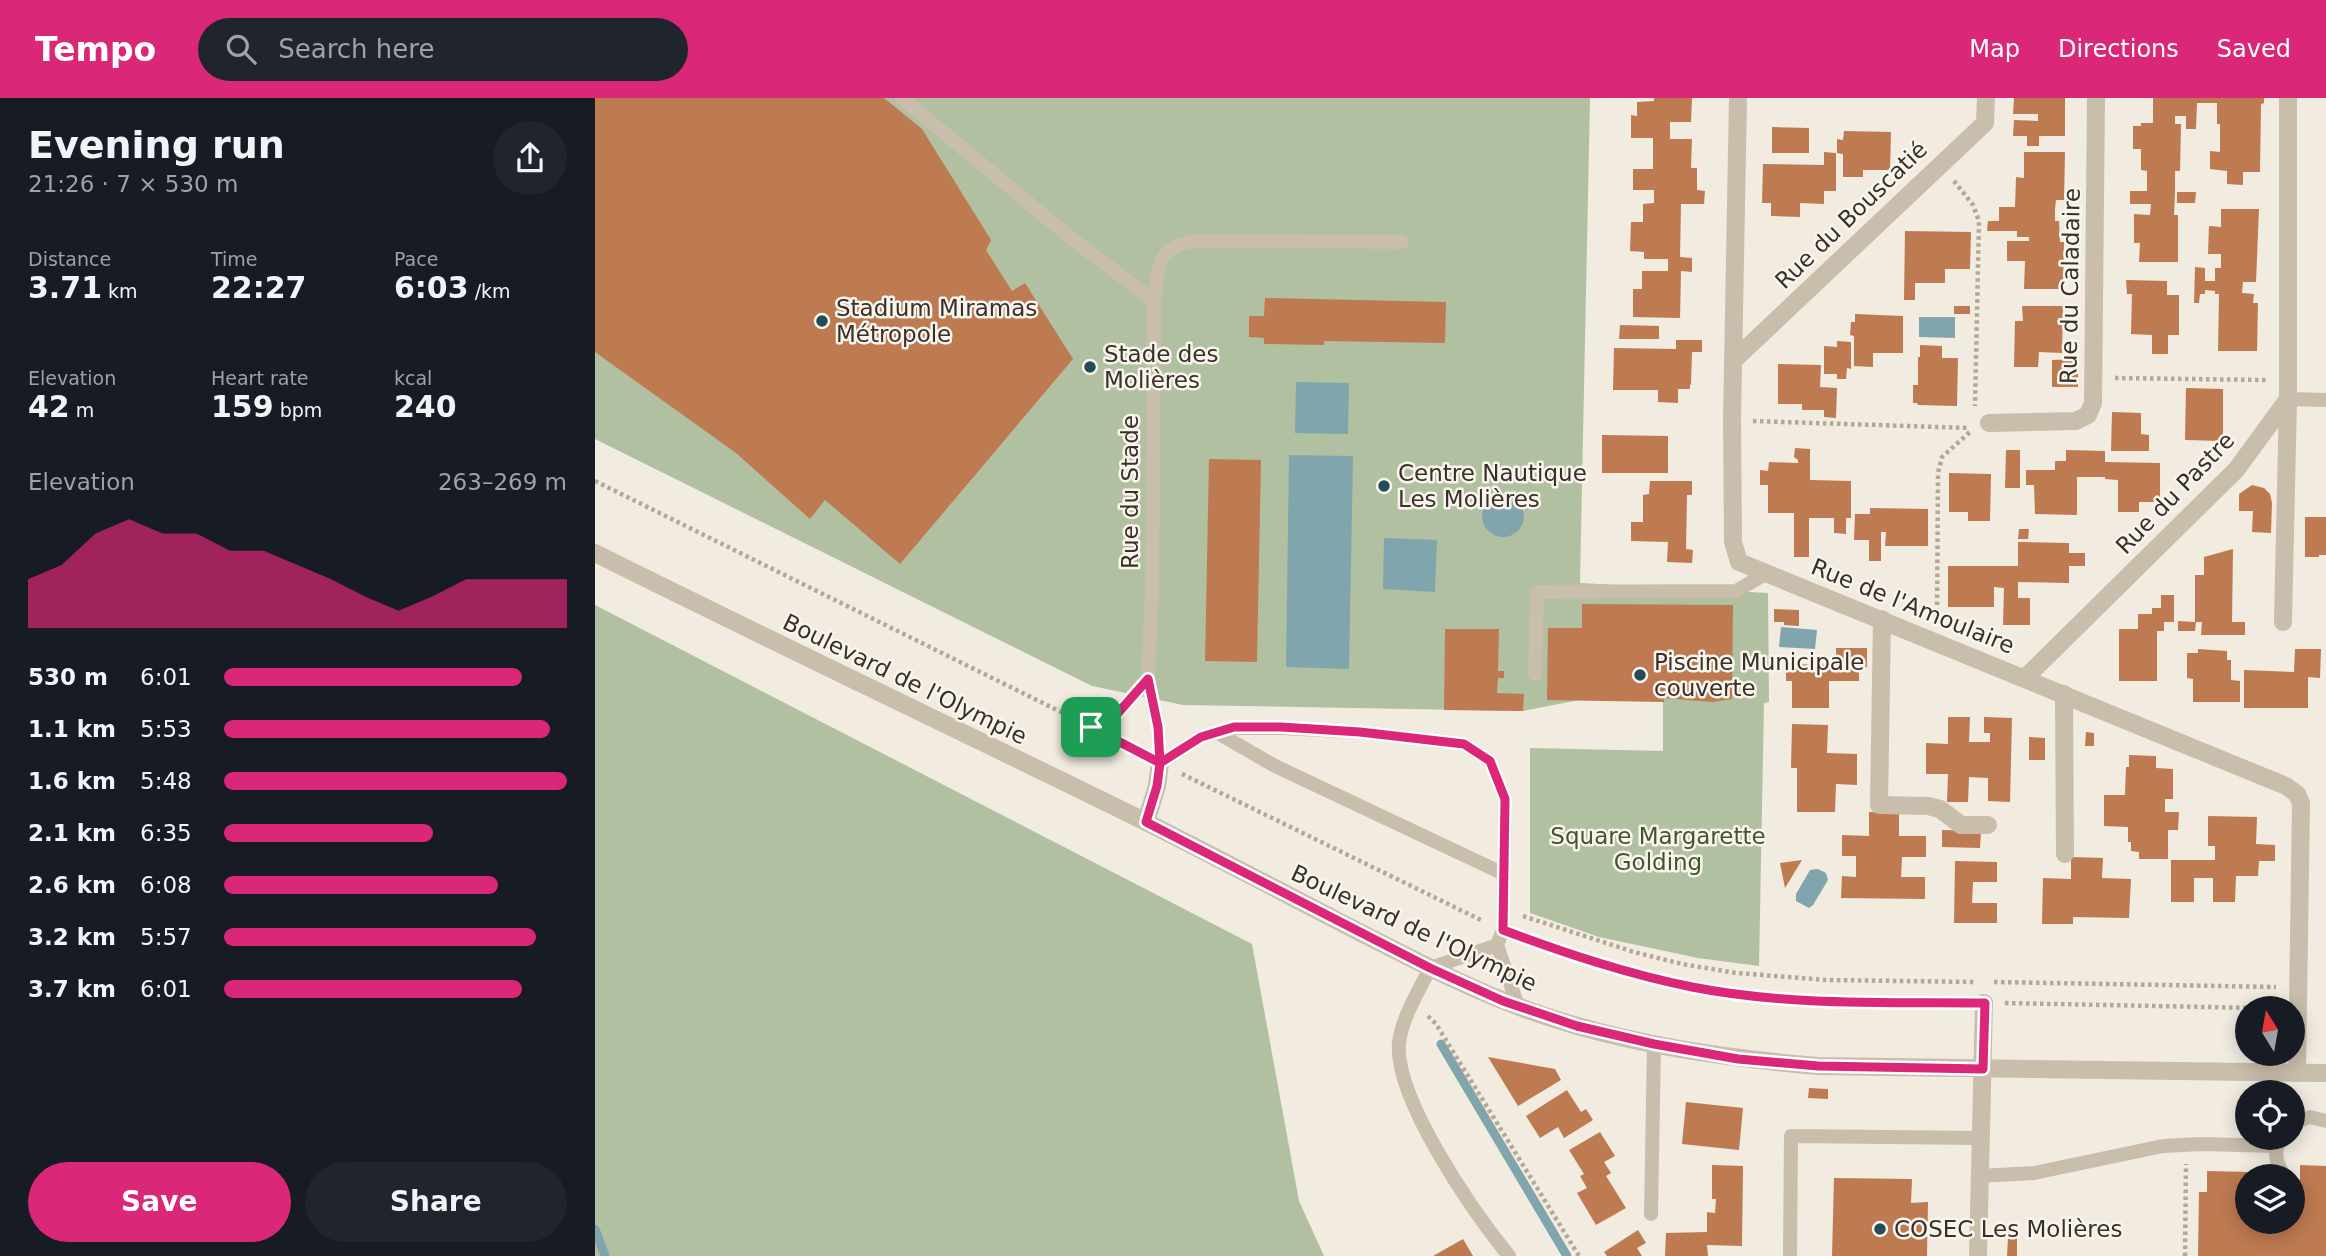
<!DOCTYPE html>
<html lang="en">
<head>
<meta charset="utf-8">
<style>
	body { margin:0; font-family:"DejaVu Sans",sans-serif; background:#20242c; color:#f1f3f6; height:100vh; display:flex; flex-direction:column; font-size:26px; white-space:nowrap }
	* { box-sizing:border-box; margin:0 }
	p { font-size:23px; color:#9ea1a6 }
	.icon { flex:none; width:38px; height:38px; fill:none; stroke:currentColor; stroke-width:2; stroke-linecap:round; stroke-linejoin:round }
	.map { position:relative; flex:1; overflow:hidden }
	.panel { display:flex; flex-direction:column; background:#171b24; width:595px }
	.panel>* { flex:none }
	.needle { width:46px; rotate:349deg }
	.controls { position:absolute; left:1640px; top:898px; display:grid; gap:14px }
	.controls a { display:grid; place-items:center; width:70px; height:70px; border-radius:50%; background:#171b24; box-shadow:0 4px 18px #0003; font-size:35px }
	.pin { position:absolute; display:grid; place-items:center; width:60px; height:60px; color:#fff; margin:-30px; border-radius:14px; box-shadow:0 4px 10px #0006 }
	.round { display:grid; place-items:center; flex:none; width:74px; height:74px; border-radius:37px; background:#20242c }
	.summary { display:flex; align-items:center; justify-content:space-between; height:119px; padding:0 28px }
	h1 { font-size:38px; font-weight:700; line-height:52px }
	.figures { display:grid; grid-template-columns:repeat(3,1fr); gap:10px; height:119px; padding:7px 28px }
	.figures div { display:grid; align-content:center }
	.figures b { font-size:30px; font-weight:700 }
	.figures small { font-size:19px; font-weight:400 }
	.figures p { font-size:19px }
	.chart { height:196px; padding:14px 28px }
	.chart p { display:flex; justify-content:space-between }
	.chart svg { width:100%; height:126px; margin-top:7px; fill:#db2777; opacity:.7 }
	.cta { display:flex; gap:14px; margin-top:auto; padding:14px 28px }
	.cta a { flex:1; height:80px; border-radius:42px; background:#db2777; color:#fff; font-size:28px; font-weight:700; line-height:80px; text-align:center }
	.cta a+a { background:#20242c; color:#f1f3f6 }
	ul { padding:0 28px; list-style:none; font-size:23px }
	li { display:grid; grid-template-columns:112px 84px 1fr; align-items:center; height:52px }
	li i { height:18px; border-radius:9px; background:#db2777 }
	header { display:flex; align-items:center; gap:42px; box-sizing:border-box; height:98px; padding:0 35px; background:#db2777; color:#fff }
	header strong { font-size:33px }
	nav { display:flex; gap:38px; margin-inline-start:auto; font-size:24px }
	.search { width:490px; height:63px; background:#20242c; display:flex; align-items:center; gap:18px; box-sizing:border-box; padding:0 24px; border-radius:38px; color:#9ea1a6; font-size:26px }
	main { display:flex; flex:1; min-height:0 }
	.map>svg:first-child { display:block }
	.green { fill:#b1c0a0 }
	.water { fill:#80a5ad }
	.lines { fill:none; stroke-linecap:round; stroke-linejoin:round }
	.stream { stroke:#80a5ad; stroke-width:9 }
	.building { fill:#be7a51 }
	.path { stroke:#b5a796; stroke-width:4.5; stroke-dasharray:3.5 3.5; stroke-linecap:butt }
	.service { stroke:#c9bdac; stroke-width:14 }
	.minor { stroke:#c9bdac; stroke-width:18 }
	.route-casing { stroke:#fff; stroke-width:14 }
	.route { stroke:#db2777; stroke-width:9 }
	.poi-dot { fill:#224c57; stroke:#f9f5ec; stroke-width:2.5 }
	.labels { text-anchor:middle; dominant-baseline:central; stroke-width:5; stroke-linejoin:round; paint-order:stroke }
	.street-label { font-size:23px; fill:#38302a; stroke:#f9f5ec }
	.poi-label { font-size:23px; fill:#38302a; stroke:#f9f5ec; text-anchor:start }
	.park-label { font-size:23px; fill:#425430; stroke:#f9f5ec }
</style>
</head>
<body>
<header>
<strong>Tempo</strong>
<div class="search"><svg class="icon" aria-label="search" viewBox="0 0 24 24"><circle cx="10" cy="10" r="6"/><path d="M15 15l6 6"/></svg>Search here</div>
<nav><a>Map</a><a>Directions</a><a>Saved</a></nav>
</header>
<main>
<section class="panel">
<div class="summary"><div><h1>Evening run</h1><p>21:26 · 7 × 530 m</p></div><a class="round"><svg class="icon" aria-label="share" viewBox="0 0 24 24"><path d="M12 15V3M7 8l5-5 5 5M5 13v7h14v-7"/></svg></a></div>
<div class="figures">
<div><p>Distance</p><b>3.71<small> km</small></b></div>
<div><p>Time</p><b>22:27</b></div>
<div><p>Pace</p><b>6:03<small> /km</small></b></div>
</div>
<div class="figures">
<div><p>Elevation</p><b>42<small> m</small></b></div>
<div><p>Heart rate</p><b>159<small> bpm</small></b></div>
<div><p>kcal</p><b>240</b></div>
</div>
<div class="chart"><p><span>Elevation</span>263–269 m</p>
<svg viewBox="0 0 160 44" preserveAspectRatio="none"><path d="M0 44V27L10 22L20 11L30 6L40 11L50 11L60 17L70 17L80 22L90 27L100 33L110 38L120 33L130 27L140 27L150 27L160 27V44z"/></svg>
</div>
<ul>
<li><b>530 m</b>6:01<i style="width:87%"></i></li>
<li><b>1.1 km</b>5:53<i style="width:95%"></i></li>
<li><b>1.6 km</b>5:48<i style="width:100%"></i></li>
<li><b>2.1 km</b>6:35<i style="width:61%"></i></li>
<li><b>2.6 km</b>6:08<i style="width:80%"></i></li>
<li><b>3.2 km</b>5:57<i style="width:91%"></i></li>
<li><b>3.7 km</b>6:01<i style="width:87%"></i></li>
</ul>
<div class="cta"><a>Save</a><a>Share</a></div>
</section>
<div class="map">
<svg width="1731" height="1158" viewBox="0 0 1731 1158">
	<rect width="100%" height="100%" fill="#f1ebe0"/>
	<g class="green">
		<path d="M0,0H995L985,485L1173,495L1174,604L1169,605L1164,868L1103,860L1004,839L935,815V650L1068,653V603L984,602L928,613L588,607L497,588L0,341Z"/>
		<path d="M0,507L657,846L704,1103L729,1158H0Z"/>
	</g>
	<g class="water">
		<path d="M1324,219H1360V240L1324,239Z"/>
		<path d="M701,284L754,285L753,336L700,335Z"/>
		<path d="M694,357L758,358L754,571L691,569Z"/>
		<circle cx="908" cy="418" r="21"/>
		<path d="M789,440L842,442L840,494L788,491Z"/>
		<path d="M1186,529L1222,532L1220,551L1184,549Z"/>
		<path d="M1223,771L1231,775L1233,782L1218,807L1214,810L1201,803V796L1215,772Z"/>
	</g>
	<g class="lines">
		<g class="stream">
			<path d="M846,946L972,1158"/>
			<path d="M0,1131L10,1158"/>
		</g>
	</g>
	<g class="building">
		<path d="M0,0H289L327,31L396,142L391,152L417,193L430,185L478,261L305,466L230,402L215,421L141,355L0,254Z"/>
		<path d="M1059,0H1097L1096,24H1075V41H1097L1096,70H1102V92L1110,93L1109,106H1086L1085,159L1097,160V174L1086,173L1085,220L1038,219V191H1047V173H1073V161H1049V154L1035,153L1036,124H1048V106L1059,105V92H1038V71H1058V40H1036V17L1042,18V4L1059,3Z"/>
		<path d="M1419,0H1470V38H1444V48H1432V38H1418L1419,22L1443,23V16H1418Z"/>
		<path d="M1558,0H1669V5L1666,6L1665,74H1648V87L1632,86V73L1615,71V53L1625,54V26H1622V5H1602L1601,31H1591V18H1580V26H1586L1585,73H1580V94L1579,117H1583V164H1544L1545,145H1539V116L1555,117L1556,106H1535V93H1552V73L1546,72V51H1538V28H1546V25H1558Z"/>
		<path d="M1177,29L1214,30V55H1177Z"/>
		<path d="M1249,33L1296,34L1295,72H1268V79H1248V56L1242,55V41L1248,42Z"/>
		<path d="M1229,54L1241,55V93H1229V106L1205,105V119L1176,118V105H1167L1168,66L1229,67Z"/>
		<path d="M1429,54H1470L1469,102H1461L1460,111V123H1464L1465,144H1469L1468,191H1429L1430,163H1412V143H1434V139H1422V133H1392L1393,123H1404V109H1420L1421,79L1429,80Z"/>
		<path d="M1582,94H1601L1600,105H1582Z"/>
		<path d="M1626,111H1664L1661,184H1648L1647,195L1659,196L1658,205H1663L1662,253H1623L1624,196H1620V193L1610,192V196H1605L1604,205H1599L1600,169L1610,170V183H1620V170H1626V156H1613L1614,128L1626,129Z"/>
		<path d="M1310,133L1376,134L1375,171H1350V185H1320V202H1309Z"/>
		<path d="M1531,182L1572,183V197H1584V237H1573V256H1557V237L1536,236L1537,196H1532Z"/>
		<path d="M670,200L851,204L850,245L729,243V247L669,246V240L654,239V218H669Z"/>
		<rect x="1359" y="208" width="16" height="8"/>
		<path d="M1427,208H1468L1467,255L1444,254L1443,269H1419L1420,223H1428Z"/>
		<path d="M1260,216L1308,218V255H1278V269L1259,268V238L1255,237L1256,224H1260Z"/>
		<path d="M1025,227L1064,228V241H1024Z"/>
		<path d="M1081,242H1107V254H1097L1096,287L1095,286V291H1083V305L1063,304V292H1018L1019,250L1081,251Z"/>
		<path d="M1242,243L1256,244V271L1252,270L1251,281H1242V276H1229V248L1242,249Z"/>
		<path d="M1325,247L1347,248V260H1363L1362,308L1323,307L1322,305H1318V287H1323V259H1325Z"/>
		<path d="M1483,261V289H1457V262Z"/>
		<path d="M1183,266L1226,267L1225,289L1242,290L1241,320L1229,319V312H1207V306H1183Z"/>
		<path d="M1591,290L1628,291V343L1590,342Z"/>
		<path d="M1517,314L1546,315V336L1554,337V353H1516Z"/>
		<path d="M1007,337L1073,338V375H1007Z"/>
		<path d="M1200,350L1215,351V382L1256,383V420H1251V436L1239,435V420H1214V459H1199V415H1173V387H1165V372L1173,373L1174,364L1203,365V362L1199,359Z"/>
		<path d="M1411,352H1425V390H1410Z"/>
		<path d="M1471,352L1510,353V364L1565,365V404H1544V414H1523V382L1510,381V379H1482V417L1440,416L1439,387H1431V372H1460V363H1471Z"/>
		<path d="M614,361L666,362L662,564L610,563Z"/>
		<path d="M1354,375L1396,376L1395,423H1373V414H1354Z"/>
		<path d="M1055,383H1097V397H1092L1091,451L1098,452L1097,465L1072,464L1073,444L1036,443V424H1048V397L1054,396Z"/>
		<path d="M1657,387L1669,390L1675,396L1677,405L1676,435L1657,434L1658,413H1644V396Z"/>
		<path d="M1275,410L1333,411V448H1290L1291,434H1286V463H1274V442H1259L1260,416H1275Z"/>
		<path d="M1710,419H1731V457H1724V459H1710Z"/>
		<path d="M1424,431H1434L1433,441H1423Z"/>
		<path d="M1423,444L1474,445V455H1490V468H1474V485L1423,484V500H1435V527H1408L1409,490L1399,489V509H1353V468H1423Z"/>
		<path d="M1638,451L1637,524H1650V537H1606L1607,524H1601L1600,533H1583V523L1600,524V477H1609V459Z"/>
		<path d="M1566,497H1579V524H1569V533H1562V583H1524V531H1543V516H1557V510H1566Z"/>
		<path d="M987,506L1138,507L1137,601L1117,604L1069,600V604L952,602L953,530H987Z"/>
		<path d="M1179,511L1204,512V528L1189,527V524H1179Z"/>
		<path d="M850,531H904L903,573H909V580H903L902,595L929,596L928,613L849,612Z"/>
		<path d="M1241,550H1272V569L1264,568V583H1234V610H1197V583H1191V566L1241,567Z"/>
		<path d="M1603,551L1632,553V562H1636V582L1645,583V604H1598V581L1592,580V555H1603Z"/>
		<path d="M1700,551H1726L1725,580L1713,579V610H1649V572L1699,574Z"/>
		<path d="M1353,619H1375L1374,644H1395V635H1389V619L1417,620L1415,704L1393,703V680L1374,679L1373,704H1352L1353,676H1331V645L1353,646Z"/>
		<path d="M1197,626L1233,627L1232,655L1262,656V687L1241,686L1240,714H1202V670H1196Z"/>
		<path d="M1491,634L1499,635V648H1490Z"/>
		<path d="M1434,639L1450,640V662H1434Z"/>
		<path d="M1534,657L1561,658V670L1578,671V701H1570V714H1584L1583,732H1573V761H1544V754L1536,753V744H1533V729L1509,728V697H1530L1531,669H1534Z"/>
		<path d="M1274,714L1304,715V738H1331V759H1307L1306,779H1330V801L1246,800L1247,778L1261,779V758H1247V737L1274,738Z"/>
		<path d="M1613,718L1662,719L1661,746L1680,747V763H1664L1663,778H1641L1640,804H1618V780H1599V804H1576V762H1620V748H1613Z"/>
		<path d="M1347,732L1386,733L1385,750L1347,749Z"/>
		<path d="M1476,759L1508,760L1507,780L1536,781L1534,820L1478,819V826H1447L1448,780L1476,781Z"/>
		<path d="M1207,762L1190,790L1185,765Z"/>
		<path d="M1360,763L1402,764V784H1378L1377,805H1402V825H1359Z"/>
		<path d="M893,959L960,971L966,982L923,1008Z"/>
		<path d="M1214,990L1233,991V1001L1213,1000Z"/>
		<path d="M972,992L986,1014L991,1011L998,1022L969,1040L963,1029L945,1040L931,1018Z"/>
		<path d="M1091,1004L1148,1010L1144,1052L1087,1046Z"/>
		<path d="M1005,1034L1020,1058L1009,1064L1016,1075L1011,1078L1031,1110L1001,1127L982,1095L992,1090L985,1078L989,1076L974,1052Z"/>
		<path d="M1117,1067L1148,1068L1147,1148L1112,1147L1113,1158H1070L1071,1135L1112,1134V1114L1120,1115L1121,1101H1117Z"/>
		<path d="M1705,1067L1731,1068V1158H1603L1604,1094H1612V1073L1654,1074V1078H1652V1124H1698V1097H1705Z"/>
		<path d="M1239,1080L1317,1081L1316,1105L1333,1104L1332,1158H1237Z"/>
		<path d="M1043,1132L1051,1145L1042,1150L1047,1158H1012L1009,1154Z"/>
		<path d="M1413,1139H1422V1158H1412Z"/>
		<path d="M868,1141L878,1158H838Z"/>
	</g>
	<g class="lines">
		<g class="path">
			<path d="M1359,83L1378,107L1384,123L1380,308"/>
			<path d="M1520,280L1672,282"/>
			<path d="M1158,323L1374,330"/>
			<path d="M0,383L480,621"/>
			<path d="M1342,521L1343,375L1347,359L1376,333"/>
			<path d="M519,641L545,655"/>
			<path d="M587,676L888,823"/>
			<path d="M928,818L1039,854L1087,866L1141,875L1232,882L1380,884"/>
			<path d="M925,838C982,859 1039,878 1099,889C1188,905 1277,904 1366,905"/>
			<path d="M1399,884L1681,889"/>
			<path d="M1410,905L1661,910"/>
			<path d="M833,918L841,926L984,1158"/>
			<path d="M1590,1158L1591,1066"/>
		</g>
		<g class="service">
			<path d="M307,0L471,136L559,203"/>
			<path d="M807,144L597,143C561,150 563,172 559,203L557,492L553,581L563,629L565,665L606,639L639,630H686L765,634L869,646L895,663L910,701L908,832L902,847L923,908"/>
			<path d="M1693,301L1731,302"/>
			<path d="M940,576L942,494L1141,493L1172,475"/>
			<path d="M496,629L523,615L553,581"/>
			<path d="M621,634L680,668L909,776"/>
			<path d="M902,847L835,870C824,893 807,919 804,945C799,1000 879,1115 914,1158"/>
			<path d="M1698,1025L1715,1019L1731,1023"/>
			<path d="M1684,1041C1679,1054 1681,1067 1690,1078"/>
			<path d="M1385,1078L1439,1075L1568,1048L1607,1046L1682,1048"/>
			<path d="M1056,1116L1059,946"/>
			<path d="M1195,1158L1196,1038L1386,1040"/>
		</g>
		<g class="minor">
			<path d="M1143,0L1137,322L1138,444L1144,464L1691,688L1702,696L1706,705L1702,975"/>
			<path d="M1139,262L1390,25L1391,0"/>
			<path d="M1394,325L1481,323L1493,317L1498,305L1501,0"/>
			<path d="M0,455C182,546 366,633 549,723C625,761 700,801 776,840C831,868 887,897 947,917C1036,947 1130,960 1223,968L1731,975"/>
			<path d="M1287,521L1284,707L1333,708L1345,711L1366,727H1393"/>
			<path d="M1688,524L1693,301"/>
			<path d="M1430,580L1641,372L1693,301V0"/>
			<path d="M1469,596L1470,756"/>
			<path d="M551,724L562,688L565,665"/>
			<path d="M1383,1158L1389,905"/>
		</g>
	</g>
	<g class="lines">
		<defs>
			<path id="route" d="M496,629L565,665L562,688L551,724L835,870L908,903L982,928L1059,946L1143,961L1223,968L1388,971L1390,905C1292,904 1193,908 1097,889C1032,876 970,855 908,832L910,701L895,663L869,646L765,634L686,629H639L606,639L565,665L563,629L553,581L523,615L496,629"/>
		</defs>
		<use href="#route" class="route-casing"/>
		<use href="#route" class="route"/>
	</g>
	<g class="poi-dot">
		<circle cx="227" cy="223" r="7"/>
		<circle cx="495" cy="269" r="7"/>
		<circle cx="789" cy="388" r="7"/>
		<circle cx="1045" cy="577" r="7"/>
		<circle cx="1285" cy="1131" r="7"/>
	</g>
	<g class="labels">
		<g class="street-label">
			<text transform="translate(1256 117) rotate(-44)">Rue du Bouscatié</text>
			<text transform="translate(1475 188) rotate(-89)">Rue du Caladaire</text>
			<text transform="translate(535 394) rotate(-90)">Rue du Stade</text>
			<text transform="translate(1580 395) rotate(-46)">Rue du Pastre</text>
			<text transform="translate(1318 508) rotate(22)">Rue de l'Amoulaire</text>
			<text transform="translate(310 581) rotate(26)">Boulevard de l'Olympie</text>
			<text transform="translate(819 830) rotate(25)">Boulevard de l'Olympie</text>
		</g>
		<g class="poi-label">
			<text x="241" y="210">Stadium Miramas<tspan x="241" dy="26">Métropole</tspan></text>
			<text x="509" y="256">Stade des<tspan x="509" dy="26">Molières</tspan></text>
			<text x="803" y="375">Centre Nautique<tspan x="803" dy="26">Les Molières</tspan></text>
			<text x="1059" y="564">Piscine Municipale<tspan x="1059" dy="26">couverte</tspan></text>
			<text x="1299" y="1131">COSEC Les Molières</text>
		</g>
		<g class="park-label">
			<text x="1063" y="738">Square Margarette<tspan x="1063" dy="26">Golding</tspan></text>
		</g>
	</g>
</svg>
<div class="controls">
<a><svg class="needle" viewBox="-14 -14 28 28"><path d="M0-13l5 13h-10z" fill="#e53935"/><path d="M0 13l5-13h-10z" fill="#9ea1a6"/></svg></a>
<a><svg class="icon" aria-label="locate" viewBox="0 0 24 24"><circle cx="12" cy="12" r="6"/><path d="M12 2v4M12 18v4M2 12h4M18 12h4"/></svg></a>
<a><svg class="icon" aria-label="layers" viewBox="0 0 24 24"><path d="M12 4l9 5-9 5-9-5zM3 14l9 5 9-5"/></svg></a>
</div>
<div class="pin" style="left:496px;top:629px;background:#1e9e55"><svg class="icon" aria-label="arrive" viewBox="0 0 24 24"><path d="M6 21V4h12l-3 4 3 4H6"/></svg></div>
</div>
</main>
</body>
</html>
